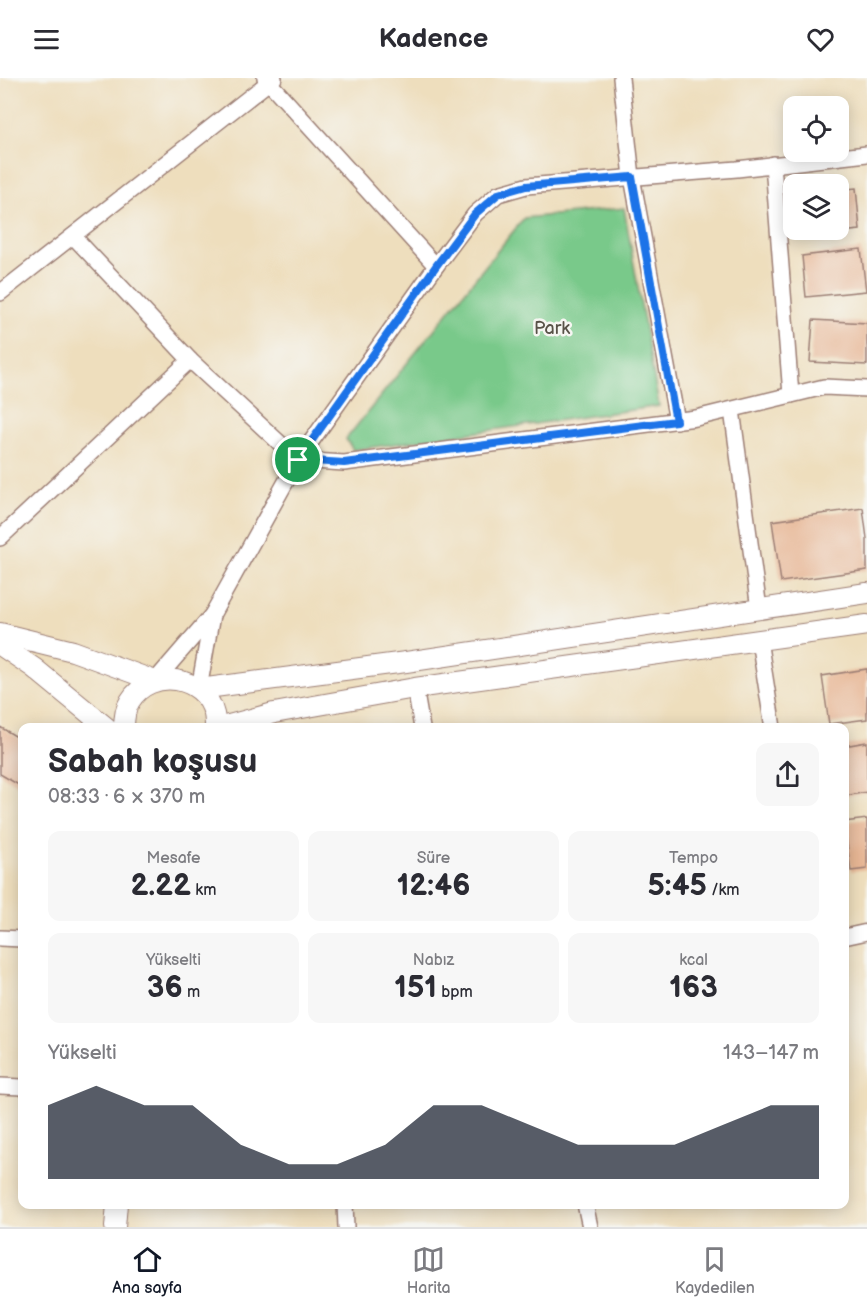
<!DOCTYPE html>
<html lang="tr">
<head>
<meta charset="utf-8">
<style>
	body { margin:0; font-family:"Balsamiq Sans",sans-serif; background:#f7f7f7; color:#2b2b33; height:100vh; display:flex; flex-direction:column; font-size:22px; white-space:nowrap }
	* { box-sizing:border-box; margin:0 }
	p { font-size:20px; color:#7c7c81 }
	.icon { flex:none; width:33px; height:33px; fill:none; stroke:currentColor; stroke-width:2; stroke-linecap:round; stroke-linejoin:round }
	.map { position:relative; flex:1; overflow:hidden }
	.side { position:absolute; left:18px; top:645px; width:831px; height:486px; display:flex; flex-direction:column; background:#fff; border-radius:12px; box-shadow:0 3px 15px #0003 }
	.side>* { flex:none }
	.controls { position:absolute; left:783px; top:18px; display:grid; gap:12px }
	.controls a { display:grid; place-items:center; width:66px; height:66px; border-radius:12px; background:#fff; box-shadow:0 3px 15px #0003; font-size:30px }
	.pin { position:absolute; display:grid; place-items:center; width:51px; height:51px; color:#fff; margin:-26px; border:3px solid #fff; border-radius:50%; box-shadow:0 2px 6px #0007 }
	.round { display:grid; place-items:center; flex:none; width:63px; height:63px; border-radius:12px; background:#f7f7f7 }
	.head { display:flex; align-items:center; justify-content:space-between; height:102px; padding:0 30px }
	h1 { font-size:33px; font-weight:700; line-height:45px }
	.figures { display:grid; grid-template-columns:repeat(3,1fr); gap:9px; height:102px; padding:6px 30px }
	.figures div { display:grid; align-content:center; border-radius:12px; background:#f7f7f7; text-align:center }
	.figures b { font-size:30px; font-weight:700 }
	.figures small { font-size:16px; font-weight:400 }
	.figures p { font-size:16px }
	.chart { height:168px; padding:12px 30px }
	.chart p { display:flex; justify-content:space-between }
	.chart svg { width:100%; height:108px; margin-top:6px; fill:#111827; opacity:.7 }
	header { display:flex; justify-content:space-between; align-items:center; height:78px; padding:0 30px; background:#fff; font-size:27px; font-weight:700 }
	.dock { display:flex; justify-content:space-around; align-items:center; height:84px; border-top:2px solid #e1e1e2; background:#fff; font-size:16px; color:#7c7c81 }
	.dock a { display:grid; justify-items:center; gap:3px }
	.dock .active { color:#111827 }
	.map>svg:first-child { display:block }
	.green { fill:#79c98a; stroke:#62745a; stroke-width:1.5 }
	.building { fill:#e7b694 }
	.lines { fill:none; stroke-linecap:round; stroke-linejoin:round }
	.minor-casing { stroke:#9c7e74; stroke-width:18 }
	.tertiary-casing { stroke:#9c7e74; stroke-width:22 }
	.minor { stroke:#fff; stroke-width:15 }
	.tertiary { stroke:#fff; stroke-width:20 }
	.route-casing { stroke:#fff; stroke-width:12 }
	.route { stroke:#1a73e8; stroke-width:8 }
	.labels { text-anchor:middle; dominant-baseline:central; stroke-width:5; stroke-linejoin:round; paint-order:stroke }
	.park-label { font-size:18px; fill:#585248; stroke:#f6f6f2 }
</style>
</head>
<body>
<header><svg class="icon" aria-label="menu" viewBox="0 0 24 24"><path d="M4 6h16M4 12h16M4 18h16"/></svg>Kadence<svg class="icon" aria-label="heart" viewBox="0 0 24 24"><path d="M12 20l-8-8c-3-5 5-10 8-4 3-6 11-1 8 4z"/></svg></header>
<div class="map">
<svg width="867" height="1149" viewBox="0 0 867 1149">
	<rect width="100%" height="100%" fill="#f6f6f2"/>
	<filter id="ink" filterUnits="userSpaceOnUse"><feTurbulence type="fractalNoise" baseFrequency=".0167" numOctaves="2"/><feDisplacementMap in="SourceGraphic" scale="12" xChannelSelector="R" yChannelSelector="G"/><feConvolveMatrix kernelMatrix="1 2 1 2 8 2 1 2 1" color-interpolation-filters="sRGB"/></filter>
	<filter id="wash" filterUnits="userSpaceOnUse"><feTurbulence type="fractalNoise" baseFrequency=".008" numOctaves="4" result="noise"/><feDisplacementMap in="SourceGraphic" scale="24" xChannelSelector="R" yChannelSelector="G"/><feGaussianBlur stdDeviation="1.35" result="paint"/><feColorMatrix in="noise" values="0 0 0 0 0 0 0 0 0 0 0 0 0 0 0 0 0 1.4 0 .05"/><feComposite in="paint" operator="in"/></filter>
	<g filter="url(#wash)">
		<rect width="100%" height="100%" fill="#eedebd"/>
		<path class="green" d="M624,130L659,328L353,372L346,361L524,140Z"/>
		<g id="blocks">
			<g class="building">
				<path d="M856,110L860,152L801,158L800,152H838V112Z"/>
				<path d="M861,171L866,213L806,219L802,178Z"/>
				<path d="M813,242L867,245V287L810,284Z"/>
				<path d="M863,430L867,461V492L781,504L772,443Z"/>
				<path d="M867,591V641L829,646L822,598Z"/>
				<path d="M0,649L22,662V709L0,696Z"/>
				<path d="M867,664V714L844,718V668Z"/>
				<path d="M867,741V791L851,793L844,744Z"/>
			</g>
		</g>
	</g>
	<g filter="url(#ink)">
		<use href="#blocks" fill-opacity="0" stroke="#9c7e74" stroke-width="1.5"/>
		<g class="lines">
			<defs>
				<g id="minor">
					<path d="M265,0L436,188"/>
					<path d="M621,0L632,99L677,343"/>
					<path d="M773,86L791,317"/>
					<path d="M73,158L190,282L298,382L344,385L696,340L824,309L867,311"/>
					<path d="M0,215L274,0"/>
					<path d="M732,332L759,531"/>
					<path d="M0,460L190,282"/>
					<path d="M212,537L298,382L436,188L475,136L498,116L526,108L737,91L867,76"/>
					<path d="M759,562L773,650"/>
					<path d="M155,603L212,537L199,611"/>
					<path d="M415,610L422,650"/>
					<path d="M844,859L867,854"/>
					<path d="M0,860L22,861"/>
					<path d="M0,1008L22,1009"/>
					<path d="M345,1126L346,1149"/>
					<path d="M585,1126L590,1149"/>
				</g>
				<g id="tertiary">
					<path d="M0,555L73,573L155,603"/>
					<path d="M0,567L34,590L107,650"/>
					<path d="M199,611L406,584L867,515"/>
					<path d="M124,650C124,640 125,631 130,623C151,589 205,597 214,636C215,640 215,645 215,650"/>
					<path d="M218,650L274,635L415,610L867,547"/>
					<path d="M115,1149L117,1126"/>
				</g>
			</defs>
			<use href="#minor" class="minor-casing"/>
			<use href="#tertiary" class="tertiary-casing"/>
			<use href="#minor" class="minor"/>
			<use href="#tertiary" class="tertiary"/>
		</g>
	</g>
	<g class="lines" filter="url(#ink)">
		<defs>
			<path id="route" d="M632,99L676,343L344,385L298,382L436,188L475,136L498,116L526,108Z"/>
		</defs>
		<use href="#route" class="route-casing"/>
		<use href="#route" class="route"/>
	</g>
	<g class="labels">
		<g class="park-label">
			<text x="552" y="250">Park</text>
		</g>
	</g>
</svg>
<div class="controls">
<a><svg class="icon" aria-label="locate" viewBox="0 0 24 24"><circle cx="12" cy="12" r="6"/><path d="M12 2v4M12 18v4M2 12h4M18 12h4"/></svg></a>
<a><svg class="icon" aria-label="layers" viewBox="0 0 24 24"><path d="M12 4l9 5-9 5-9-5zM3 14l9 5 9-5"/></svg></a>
</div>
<div class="pin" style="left:298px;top:382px;background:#1e9e55"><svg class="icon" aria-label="arrive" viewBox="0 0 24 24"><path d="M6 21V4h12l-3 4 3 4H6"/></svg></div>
<section class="side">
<div class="head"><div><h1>Sabah koşusu</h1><p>08:33 · 6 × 370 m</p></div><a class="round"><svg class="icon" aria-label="share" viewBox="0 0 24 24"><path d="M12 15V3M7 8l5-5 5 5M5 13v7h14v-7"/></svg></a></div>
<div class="figures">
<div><p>Mesafe</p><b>2.22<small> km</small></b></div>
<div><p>Süre</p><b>12:46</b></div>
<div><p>Tempo</p><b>5:45<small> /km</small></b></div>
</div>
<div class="figures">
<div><p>Yükselti</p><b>36<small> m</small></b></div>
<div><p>Nabız</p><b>151<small> bpm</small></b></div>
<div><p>kcal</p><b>163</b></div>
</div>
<div class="chart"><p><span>Yükselti</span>143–147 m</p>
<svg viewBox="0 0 160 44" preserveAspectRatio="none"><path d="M0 44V14L10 6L20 14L30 14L40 30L50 38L60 38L70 30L80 14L90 14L100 22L110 30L120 30L130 30L140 22L150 14L160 14V44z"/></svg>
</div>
</section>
</div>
<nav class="dock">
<a class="active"><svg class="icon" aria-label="home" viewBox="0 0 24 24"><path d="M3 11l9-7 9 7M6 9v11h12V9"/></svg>Ana sayfa</a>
<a><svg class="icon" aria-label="map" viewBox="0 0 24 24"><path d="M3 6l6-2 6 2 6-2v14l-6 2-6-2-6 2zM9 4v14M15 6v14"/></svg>Harita</a>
<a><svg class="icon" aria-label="saved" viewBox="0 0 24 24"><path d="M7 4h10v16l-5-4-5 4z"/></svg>Kaydedilen</a>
</nav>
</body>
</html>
